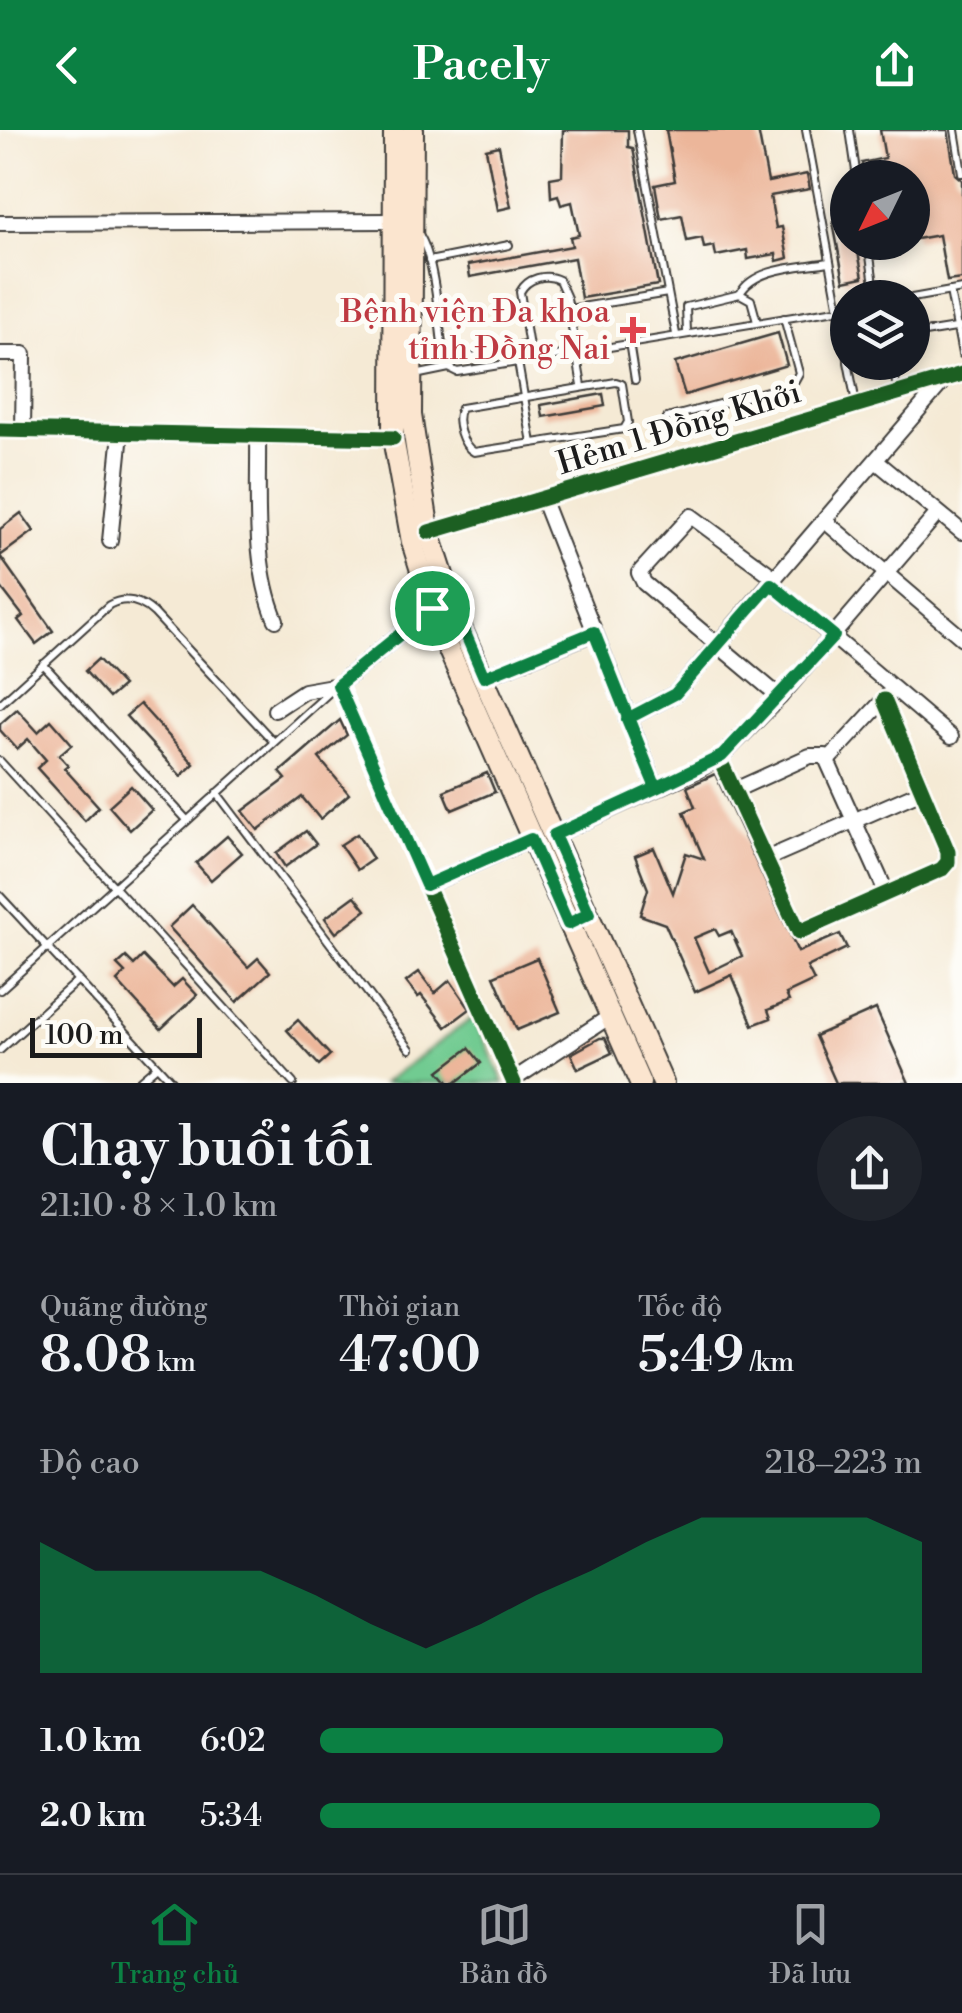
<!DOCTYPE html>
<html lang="vi">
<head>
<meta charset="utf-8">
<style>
	body { margin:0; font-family:"Libre Bodoni",serif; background:#20242c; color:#f1f3f6; height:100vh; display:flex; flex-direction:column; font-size:38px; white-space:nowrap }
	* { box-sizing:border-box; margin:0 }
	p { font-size:32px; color:#9ea1a6 }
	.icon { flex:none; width:55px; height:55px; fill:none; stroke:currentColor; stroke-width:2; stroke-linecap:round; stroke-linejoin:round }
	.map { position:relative; height:953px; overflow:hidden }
	.drawer { display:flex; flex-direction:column; background:#171b24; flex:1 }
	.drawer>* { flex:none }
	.needle { width:65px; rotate:227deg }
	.fabs { position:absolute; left:830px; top:30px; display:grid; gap:20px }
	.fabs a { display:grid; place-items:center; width:100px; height:100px; border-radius:50%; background:#171b24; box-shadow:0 5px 15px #0003; font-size:50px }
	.scale { position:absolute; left:30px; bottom:25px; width:172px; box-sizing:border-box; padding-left:10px; border:5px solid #1c1c1c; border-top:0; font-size:28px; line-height:35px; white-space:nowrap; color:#1c1c1c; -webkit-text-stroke:8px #fdfcf7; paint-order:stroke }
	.pin { position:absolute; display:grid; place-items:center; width:85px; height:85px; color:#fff; margin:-42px; border:5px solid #fff; border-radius:50%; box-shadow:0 2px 10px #0007 }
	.round { display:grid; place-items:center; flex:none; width:105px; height:105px; border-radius:52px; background:#20242c }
	.overview { display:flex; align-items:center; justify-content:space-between; height:170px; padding:0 40px }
	h1 { font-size:55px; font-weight:600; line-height:75px }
	.metrics { display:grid; grid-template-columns:repeat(3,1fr); gap:15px; height:170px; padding:10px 40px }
	.metrics div { display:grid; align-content:center }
	.metrics b { font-size:50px; font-weight:600 }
	.metrics small { font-size:28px; font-weight:400 }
	.metrics p { font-size:28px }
	.chart { height:280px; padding:20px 40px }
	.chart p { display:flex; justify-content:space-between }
	.chart svg { width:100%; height:180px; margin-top:10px; fill:#0b8043; opacity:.7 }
	ul { padding:0 40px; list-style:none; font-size:32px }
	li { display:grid; grid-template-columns:160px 120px 1fr; align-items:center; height:75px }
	li i { height:25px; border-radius:12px; background:#0b8043 }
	header { display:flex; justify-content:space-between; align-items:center; height:130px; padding:0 40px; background:#0b8043; color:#fff; font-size:45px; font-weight:600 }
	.menu { display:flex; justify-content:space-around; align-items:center; height:140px; border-top:2px solid #363941; background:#171b24; font-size:28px; color:#9ea1a6 }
	.menu a { display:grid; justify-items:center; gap:5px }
	.menu .selected { color:#0b8043 }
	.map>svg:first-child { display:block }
	.green { fill:#71cb91; stroke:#467456; stroke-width:2.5 }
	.building { fill:#ecb69a; fill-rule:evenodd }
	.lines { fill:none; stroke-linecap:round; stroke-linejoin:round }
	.lane-casing { stroke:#3d3b38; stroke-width:10 }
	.street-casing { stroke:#3d3b38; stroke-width:18 }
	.secondary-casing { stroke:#3d3b38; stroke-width:24 }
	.lane { stroke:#fff; stroke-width:6 }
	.street { stroke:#fff; stroke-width:14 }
	.secondary { stroke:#fbe5cf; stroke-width:20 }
	.cycleway-casing { stroke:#fdfcf7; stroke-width:21 }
	.cycleway { stroke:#1b5e20; stroke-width:15 }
	.route-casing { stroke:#fff; stroke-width:20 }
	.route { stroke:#0b8043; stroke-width:12 }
	.health-dot { fill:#e0444e; stroke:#fdfcf7; stroke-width:4 }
	.labels { text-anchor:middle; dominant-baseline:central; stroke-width:10; stroke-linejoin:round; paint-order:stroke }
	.health-label { font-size:32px; fill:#be3a42; stroke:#fdfcf7; text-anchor:end }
	.street-label { font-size:32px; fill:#1c1c1c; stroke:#fdfcf7 }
</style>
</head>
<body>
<header><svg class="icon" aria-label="back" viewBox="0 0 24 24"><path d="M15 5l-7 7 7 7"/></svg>Pacely<svg class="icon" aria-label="share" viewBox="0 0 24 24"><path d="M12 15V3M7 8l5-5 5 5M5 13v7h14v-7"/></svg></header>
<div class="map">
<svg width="962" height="953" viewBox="0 0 962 953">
	<rect width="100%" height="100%" fill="#fdfcf7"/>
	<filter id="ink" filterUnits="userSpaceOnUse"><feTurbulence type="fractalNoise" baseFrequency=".01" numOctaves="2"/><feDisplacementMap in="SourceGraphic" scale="20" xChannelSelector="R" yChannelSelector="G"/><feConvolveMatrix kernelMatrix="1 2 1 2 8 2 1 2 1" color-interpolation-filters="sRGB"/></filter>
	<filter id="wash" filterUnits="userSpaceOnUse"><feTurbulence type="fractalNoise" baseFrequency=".0048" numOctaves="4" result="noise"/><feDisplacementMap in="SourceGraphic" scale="40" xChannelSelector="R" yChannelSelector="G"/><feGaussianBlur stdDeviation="2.25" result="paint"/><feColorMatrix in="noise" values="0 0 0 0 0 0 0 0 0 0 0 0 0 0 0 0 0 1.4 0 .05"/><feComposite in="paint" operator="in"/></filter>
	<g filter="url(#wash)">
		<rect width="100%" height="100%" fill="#f5ead5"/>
		<path class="green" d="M474,887L504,953H383Z"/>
		<g id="blocks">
			<g class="building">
				<path d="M563,0H628V17L633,18L658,155L581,168L574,128L470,147L468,135L572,116L570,107L579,105L572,72L561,75L558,65L551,67L550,48L562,46Z"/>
				<path d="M666,0H758L768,52L807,44L810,59L770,66L776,98L782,97L788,128L777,131L776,124L748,129L747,120L716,126L714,116L704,118L702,108L687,111L682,85L661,89L655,55L675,51Z"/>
				<path d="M880,0H948L955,44L962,50V149L947,151L939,105L916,109L912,48H888V45L864,48L862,33L885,28Z"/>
				<path d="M499,16L511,77L498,80L486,19Z"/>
				<path d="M848,89V112H856L863,147L844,151L833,92Z"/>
				<path d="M778,203L787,235L685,265L675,233Z"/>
				<path d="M603,264L605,276L543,287L541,275Z"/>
				<path d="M21,383L34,401L0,426L53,501L36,514L18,490L23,486L0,456V399Z"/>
				<path d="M98,529L123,556L109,568L85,541Z"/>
				<path d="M140,574L194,634L181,646L126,586Z"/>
				<path d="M17,579L38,602L51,590L72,614L59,625L68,635L64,638L99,677L85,691L37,638L46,630L28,609L17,619L0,600V594Z"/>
				<path d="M340,590L347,605L319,628L349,664L320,689L302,667L258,700L243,681L286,649L280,642Z"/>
				<path d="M487,643L495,662L452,680L444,661Z"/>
				<path d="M715,644L798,822L840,804L847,818L807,837L814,851L786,864L789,871L768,880L771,888L753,895L732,845L695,862L665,794L640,785L648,759L635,726L654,718L673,763L686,723L704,729L684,682L695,677L687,657ZM715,799L719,806L731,801L742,826L709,842L694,808Z"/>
				<path d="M131,656L152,680L130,700L109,676Z"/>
				<path d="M306,701L316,714L285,737L276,723Z"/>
				<path d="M357,704L373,729L357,740L340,715Z"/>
				<path d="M227,706L242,723L211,750L196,733Z"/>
				<path d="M355,766L366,780L336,803L325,788Z"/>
				<path d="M192,775L248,837L258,828L270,842L237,872L169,797Z"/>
				<path d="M143,826L173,857L182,849L197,865L161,899L117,851L125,843L117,835L126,827L134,835Z"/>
				<path d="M537,828L560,882L517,900L494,846Z"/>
				<path d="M419,842L435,863L450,850L470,879L446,897L421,865L418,867L406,852Z"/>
				<path d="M876,879L909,953H836L815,906Z"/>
				<path d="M298,890L330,925L319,935L287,900Z"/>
				<path d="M600,908H605L612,923L578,939L571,924Z"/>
				<path d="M469,918L481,933L455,953H449L439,941Z"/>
			</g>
		</g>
	</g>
	<g filter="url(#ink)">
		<use href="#blocks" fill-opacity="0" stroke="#3d3b38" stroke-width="2.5"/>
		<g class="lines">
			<defs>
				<g id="lane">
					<path d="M637,0L676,204"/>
					<path d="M806,0L848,229"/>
					<path d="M850,0L857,48"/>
					<path d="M955,0L962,43"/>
					<path d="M418,103C436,126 440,207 445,238"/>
					<path d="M868,112L876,168"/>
					<path d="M429,131L509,115"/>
					<path d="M950,161L962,224"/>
					<path d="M740,164C754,137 802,137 829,132"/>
					<path d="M912,168L962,159"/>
					<path d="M569,179L668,163"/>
					<path d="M687,202L686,177L740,164L751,170L757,192"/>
					<path d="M912,205L962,197"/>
					<path d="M629,212L635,250"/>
					<path d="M531,229L520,162C527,148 546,143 559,150L567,168L582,256"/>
					<path d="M518,232L532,313"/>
					<path d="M848,232L856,273"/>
					<path d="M893,232L897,261"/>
					<path d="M449,238L457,242L848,178"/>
					<path d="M415,245L449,238L455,231L528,214"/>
					<path d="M616,252L622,254L628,292L624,299L474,322C462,315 454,291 461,278Z"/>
					<path d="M667,288L793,254L799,243L784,188"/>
					<path d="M43,534L187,690"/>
					<path d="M0,574L109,475C125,466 141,471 154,483L273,611"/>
					<path d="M0,631L293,953"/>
					<path d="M217,663L410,919"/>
					<path d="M0,766L173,953"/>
					<path d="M0,860L333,559"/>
					<path d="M0,920L78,850"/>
					<path d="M137,953L157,936"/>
				</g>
				<g id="street">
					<path d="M0,93L392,91"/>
					<path d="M0,224H24L23,301"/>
					<path d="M0,300L393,308"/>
					<path d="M258,305C259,365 252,434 276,490"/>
					<path d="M876,331L962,402"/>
					<path d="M542,368L656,658"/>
					<path d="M825,391L962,508"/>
					<path d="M429,402L962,244"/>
					<path d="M110,411L121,303"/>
					<path d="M775,448L691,386L639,443L644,453L780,567"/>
					<path d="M771,454L951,607"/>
					<path d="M484,547L594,503"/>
					<path d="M338,555L514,953"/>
					<path d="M275,580L304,561L338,555L432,478"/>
					<path d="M627,589L675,564L946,248"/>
					<path d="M719,628L799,802L942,739L948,732V722L884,570"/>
					<path d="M828,630L889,564"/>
					<path d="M735,660L810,626H825L887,764"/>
					<path d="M554,705L698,640L721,627L780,567L938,383"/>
					<path d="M766,729L922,661"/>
					<path d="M427,755L531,709"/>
					<path d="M513,950L609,887"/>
				</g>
				<g id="secondary">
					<path d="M394,0L393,308L412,412L439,498L640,953"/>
					<path d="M413,0L411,285L429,402L458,491L663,953"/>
				</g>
			</defs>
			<use href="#lane" class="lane-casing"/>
			<use href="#street" class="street-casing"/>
			<use href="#secondary" class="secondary-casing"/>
			<use href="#lane" class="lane"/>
			<use href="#street" class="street"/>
			<use href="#secondary" class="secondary"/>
			<defs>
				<g id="cycleway">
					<path d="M0,300L393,308"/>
					<path d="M429,402L962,244"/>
					<path d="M338,555L514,953"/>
					<path d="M719,628L799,802L942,739L948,732V722L884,570"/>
				</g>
			</defs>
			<use href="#cycleway" class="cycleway-casing"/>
			<use href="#cycleway" class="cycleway"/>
		</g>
	</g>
	<g class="lines" filter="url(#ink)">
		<defs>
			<path id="route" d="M432,478L338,555L426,755L531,709L568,794L589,784L554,705L656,658L627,589L675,564L771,454L834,506L722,626L656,658L594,502L484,547L451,470L432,478"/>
		</defs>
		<use href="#route" class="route-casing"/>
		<use href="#route" class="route"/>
	</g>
	<path class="health-dot" d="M628 185h10v10h10v10h-10v10h-10v-10h-10v-10h10z"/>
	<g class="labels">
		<g class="health-label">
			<text x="610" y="182">Bệnh viện Đa khoa<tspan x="610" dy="37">tỉnh Đồng Nai</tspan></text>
		</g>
		<g class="street-label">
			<text transform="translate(679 298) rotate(-17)">Hẻm 1 Đồng Khởi</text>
		</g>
	</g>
</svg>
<div class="fabs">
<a><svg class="needle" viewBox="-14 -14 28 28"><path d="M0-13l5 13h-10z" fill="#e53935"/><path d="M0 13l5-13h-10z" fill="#9ea1a6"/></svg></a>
<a><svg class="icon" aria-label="layers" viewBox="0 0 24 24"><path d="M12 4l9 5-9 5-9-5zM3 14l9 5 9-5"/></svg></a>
</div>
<div class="scale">100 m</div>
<div class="pin" style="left:432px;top:478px;background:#1e9e55"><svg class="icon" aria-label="arrive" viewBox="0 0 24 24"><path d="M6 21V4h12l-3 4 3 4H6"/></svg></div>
</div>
<section class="drawer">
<div class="overview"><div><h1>Chạy buổi tối</h1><p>21:10 · 8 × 1.0 km</p></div><a class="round"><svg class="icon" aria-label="share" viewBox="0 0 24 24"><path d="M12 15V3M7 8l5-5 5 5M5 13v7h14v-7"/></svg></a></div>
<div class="metrics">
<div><p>Quãng đường</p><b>8.08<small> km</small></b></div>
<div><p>Thời gian</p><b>47:00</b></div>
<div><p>Tốc độ</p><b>5:49<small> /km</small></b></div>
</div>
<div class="chart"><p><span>Độ cao</span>218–223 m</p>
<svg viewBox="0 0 160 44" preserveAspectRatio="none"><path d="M0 44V12L10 19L20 19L30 19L40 19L50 25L60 32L70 38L80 32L90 25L100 19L110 12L120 6L130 6L140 6L150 6L160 12V44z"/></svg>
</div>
<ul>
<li><b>1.0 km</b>6:02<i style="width:67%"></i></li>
<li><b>2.0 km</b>5:34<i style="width:93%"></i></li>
</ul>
</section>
<nav class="menu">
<a class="selected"><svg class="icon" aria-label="home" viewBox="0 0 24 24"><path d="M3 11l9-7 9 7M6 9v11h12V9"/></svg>Trang chủ</a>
<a><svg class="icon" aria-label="map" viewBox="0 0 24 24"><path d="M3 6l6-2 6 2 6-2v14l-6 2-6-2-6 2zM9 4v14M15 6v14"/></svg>Bản đồ</a>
<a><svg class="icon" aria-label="saved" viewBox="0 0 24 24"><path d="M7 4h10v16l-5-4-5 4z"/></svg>Đã lưu</a>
</nav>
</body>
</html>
